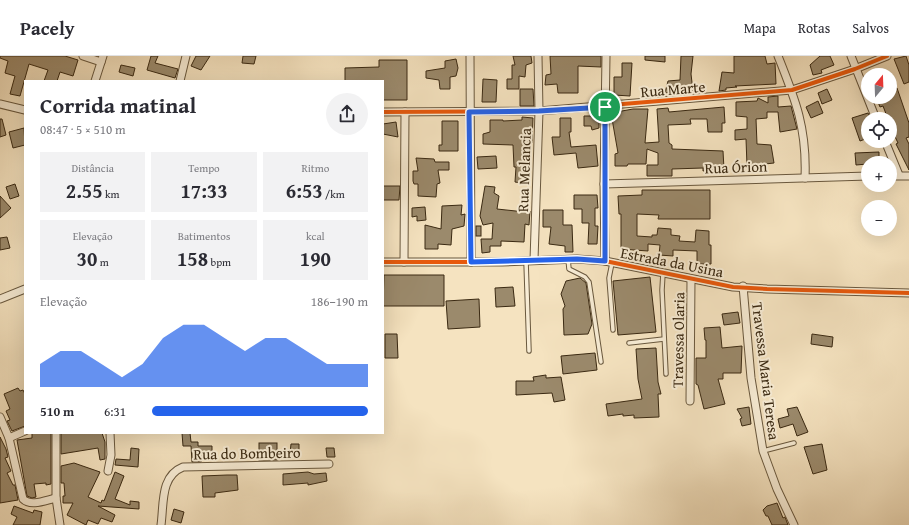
<!DOCTYPE html>
<html lang="pt">
<head>
<meta charset="utf-8">
<style>
	body { margin:0; font-family:"Gentium Book Plus",serif; background:#f2f2f3; color:#2b2b33; height:100vh; display:flex; flex-direction:column; font-size:15px; white-space:nowrap }
	* { box-sizing:border-box; margin:0 }
	p { font-size:13px; color:#7c7c81 }
	.icon { flex:none; width:22px; height:22px; fill:none; stroke:currentColor; stroke-width:2; stroke-linecap:round; stroke-linejoin:round }
	.map { position:relative; flex:1; overflow:hidden }
	.drawer { position:absolute; left:24px; top:24px; width:360px; height:354px; display:flex; flex-direction:column; background:#fff; border-radius:0px; box-shadow:0 4px 16px #0002 }
	.drawer>* { flex:none }
	.needle { width:26px; rotate:19deg }
	.fabs { position:absolute; left:861px; top:12px; display:grid; gap:8px }
	.fabs a { display:grid; place-items:center; width:36px; height:36px; border-radius:50%; background:#fff; box-shadow:0 4px 16px #0002; font-size:20px }
	.pin { position:absolute; display:grid; place-items:center; width:34px; height:34px; color:#fff; margin:-17px; border:2px solid #fff; border-radius:50%; box-shadow:0 1px 4px #0007 }
	.round { display:grid; place-items:center; flex:none; width:42px; height:42px; border-radius:21px; background:#f2f2f3 }
	.headline { display:flex; align-items:center; justify-content:space-between; height:68px; padding:0 16px }
	h1 { font-size:22px; font-weight:600; line-height:30px }
	.stats { display:grid; grid-template-columns:repeat(3,1fr); gap:6px; height:68px; padding:4px 16px }
	.stats div { display:grid; align-content:center; border-radius:0px; background:#f2f2f3; text-align:center }
	.stats b { font-size:20px; font-weight:600 }
	.stats small { font-size:11px; font-weight:400 }
	.stats p { font-size:11px }
	.chart { height:112px; padding:8px 16px }
	.chart p { display:flex; justify-content:space-between }
	.chart svg { width:100%; height:72px; margin-top:4px; fill:#2563eb; opacity:.7 }
	ul { padding:0 16px; list-style:none; font-size:13px }
	li { display:grid; grid-template-columns:64px 48px 1fr; align-items:center; height:30px }
	li i { height:10px; border-radius:5px; background:#2563eb }
	header { display:flex; align-items:center; gap:24px; box-sizing:border-box; height:56px; padding:0 20px; background:#fff; border-bottom:1px solid #e1e1e2 }
	header strong { font-size:19px }
	nav { display:flex; gap:22px; margin-inline-start:auto; font-size:14px }
	.map>svg:first-child { display:block }
	.building { fill:#9b8a6c; stroke:#3a2912 }
	.lines { fill:none; stroke-linecap:round; stroke-linejoin:round }
	.service-casing { stroke:#69583e; stroke-width:5.5 }
	.minor-casing { stroke:#69583e; stroke-width:9 }
	.service { stroke:#f8edd6; stroke-width:3.5 }
	.minor { stroke:#f8edd6; stroke-width:7 }
	.cycleway-casing { stroke:#f8edd6; stroke-width:6 }
	.cycleway { stroke:#e8590c; stroke-width:4 }
	.route-casing { stroke:#fff; stroke-width:8 }
	.route { stroke:#2563eb; stroke-width:5 }
	.labels { text-anchor:middle; dominant-baseline:central; stroke-width:4; stroke-linejoin:round; paint-order:stroke }
	.street-label { font-size:15px; fill:#3a2912; stroke:#f8edd6 }
</style>
</head>
<body>
<header>
<strong>Pacely</strong>
<nav><a>Mapa</a><a>Rotas</a><a>Salvos</a></nav>
</header>
<div class="map">
<svg width="909" height="469" viewBox="0 0 909 469">
	<rect width="100%" height="100%" fill="#f5e3c0"/>
	<filter id="stains"><feTurbulence type="fractalNoise" baseFrequency=".005" numOctaves="4"/><feColorMatrix values="0 0 0 0 .2 0 0 0 0 .09 0 0 0 0 .02 0 0 0 .5 -.17"/></filter>
	<radialGradient id="worn" r=".72"><stop offset=".6" stop-color="#630" stop-opacity="0"/><stop offset="1" stop-color="#630" stop-opacity=".3"/></radialGradient>
	<g class="building">
		<path d="M0,0H65L78,4L73,20L60,16L57,25H44L48,14L29,8L20,40L10,38L15,20L5,17L8,5L0,2Z"/>
		<path d="M151,0H158L155,7L178,13L175,22L147,14Z"/>
		<path d="M196,0H210L201,14L191,10Z"/>
		<path d="M243,0H256L254,8L242,7Z"/>
		<path d="M513,0H531L532,7L526,9L525,21L519,20V33H507V23H512V9H515Z"/>
		<path d="M550,0H601V11L578,10V37H558L557,28L545,29L546,19L551,18Z"/>
		<path d="M645,0H665V6L645,4Z"/>
		<path d="M681,0H693L691,18L693,35L665,37L668,25L680,24Z"/>
		<path d="M734,0H765L767,8L775,7L776,28L735,30L737,31L726,32V34L719,35L722,16L734,17Z"/>
		<path d="M820,0H830L834,9L821,14L822,17L813,19L810,9Z"/>
		<path d="M906,0L909,9V26L904,28L894,3Z"/>
		<path d="M456,3L458,12L456,20L450,21V33H440L439,24L426,22V15L445,12V5Z"/>
		<path d="M379,4H407V44H383V25H345V12L379,11Z"/>
		<path d="M622,7H632L630,40L614,39V21H622Z"/>
		<path d="M121,9L135,12L133,20L119,16Z"/>
		<path d="M483,23L497,24L496,46H482Z"/>
		<path d="M897,32L909,67V81L906,82L909,88V114L896,88L898,87L890,70V63H888L883,50L880,51L876,41H890V35Z"/>
		<path d="M520,33H533L534,50H520Z"/>
		<path d="M827,33L832,44L822,48L818,37Z"/>
		<path d="M778,40V51L791,50L797,73L780,76L778,56H767V62L756,63L757,88L771,89L774,107L747,110L746,83L735,84V74L747,73V61L736,60V46L757,45L758,42L768,47V41Z"/>
		<path d="M818,45L823,57L811,62L806,51Z"/>
		<path d="M724,51L725,67H722V76H708L707,63H690L691,68L668,69L669,87L672,89V93L723,95L724,113L703,115V112L672,113V120H647V109H658V97L647,93L646,108H628L627,110H615V98L618,97L611,57L633,53H648L645,87L659,86L657,53L668,52L669,56Z"/>
		<path d="M868,57L871,63H868V82L860,85L852,62Z"/>
		<path d="M584,60H596L599,62V72L592,74L591,70H584Z"/>
		<path d="M522,61L533,62L532,87H528L530,110H529L528,128L515,126L516,111H514L513,89L483,88V78L490,76V64H503V65L522,64Z"/>
		<path d="M560,62H571V76H569L571,91L596,89L598,110L578,112L576,97L554,99L552,81H560Z"/>
		<path d="M0,63H2L6,79L0,81Z"/>
		<path d="M442,65H458V95H439V89H442Z"/>
		<path d="M396,66L398,81L383,78V68Z"/>
		<path d="M24,72L25,89L13,92L9,76Z"/>
		<path d="M879,96V107L856,109L855,97Z"/>
		<path d="M496,100L497,112L478,113L477,101Z"/>
		<path d="M416,102L434,103L435,106H449V114H438L440,127L437,128L436,141L418,140V128H414L413,125V115H418Z"/>
		<path d="M15,128L19,140L10,143L6,131Z"/>
		<path d="M383,130H400L399,144H383Z"/>
		<path d="M485,130L495,131L494,137L499,140L497,153L525,156V155H530L529,169L525,168L524,186L501,185V190H490V196L482,197L481,183H492L493,167L483,169L480,160Z"/>
		<path d="M642,134H710V163H658L659,159L637,158V180L652,181V179H657L658,172L671,173V179L680,180L679,185L695,186L696,174L709,175V189H711V208H697V195L673,194V200L659,199L660,189L648,188V195L621,193V158H619L618,140L642,139Z"/>
		<path d="M574,139H597L598,152H595V170H598L597,188H588L589,167H582V153H574Z"/>
		<path d="M0,140L11,152L0,162Z"/>
		<path d="M462,149L461,159L465,158L464,170L452,173L451,189L438,188V193H425V169L441,173L442,150Z"/>
		<path d="M425,151L426,164L417,165V160L412,161V152Z"/>
		<path d="M543,154H563V169H572L573,196H565V190L549,188L551,171H543Z"/>
		<rect x="476" y="170" width="5" height="10"/>
		<path d="M7,181L10,192L0,194V182Z"/>
		<path d="M384,219H444V250H383Z"/>
		<path d="M650,221L656,276L618,279L613,225Z"/>
		<path d="M580,222L586,227L592,268L588,278L564,279L563,253L565,250L561,238L566,225Z"/>
		<path d="M513,231L515,250L496,251L495,232Z"/>
		<path d="M479,243L480,271L448,273L446,245Z"/>
		<path d="M738,256L740,267L724,269L722,258Z"/>
		<path d="M720,271L722,292L742,290L741,317H723V323H718L725,348L704,353L698,329L696,328V302H706V284H705L704,272Z"/>
		<path d="M385,278H397L398,302H385Z"/>
		<path d="M812,278L833,281L832,291L811,288Z"/>
		<path d="M656,292L658,326L661,338H658L659,361L634,362V359L623,360V358L608,360L606,348L642,343L638,323L636,293Z"/>
		<path d="M595,297L597,314L563,318L561,300Z"/>
		<path d="M546,319V322L561,321L565,344L554,346L552,337L516,339V325H534L533,321Z"/>
		<path d="M18,332L20,335L23,334L25,338V370L12,375L7,365L10,364L6,355L10,353L4,338Z"/>
		<path d="M749,351L751,368L742,370L740,363L742,362L737,353Z"/>
		<path d="M797,351L808,376L797,380L793,368L780,372L778,363L789,360L787,353Z"/>
		<path d="M32,377H51V428L46,429V427L34,428L36,441L32,442L27,440L17,384L32,382Z"/>
		<path d="M61,377H102L105,386V403L100,404L98,392L61,398Z"/>
		<path d="M182,377H190L191,386H198V390H212V397L202,398L201,399V406H192L191,390H183Z"/>
		<path d="M0,381L6,393L8,401L5,402L11,415L7,417L13,429H15L18,444L0,447Z"/>
		<rect x="259" y="387" width="18" height="17"/>
		<path d="M291,388H299V397H290Z"/>
		<path d="M822,388L827,414L813,418L804,391Z"/>
		<path d="M131,392L139,393L138,411L115,409L116,403L130,404Z"/>
		<path d="M326,392H334L335,401H327Z"/>
		<path d="M74,407L100,416L88,441L101,447L102,444L104,445L115,416L124,420L115,443L130,449V445L139,446V453L98,450L115,459L112,466L101,462L98,468L88,464L86,469L67,459L73,447H63V440H65L64,427H61V410Z"/>
		<path d="M308,416L314,418L326,417L327,425L308,429V427L283,429V418Z"/>
		<path d="M227,419H237L238,434L215,437V441H203L202,420Z"/>
		<path d="M777,447L783,462L785,461L788,469H772L768,460H766L763,454L767,450Z"/>
		<path d="M14,450L33,457L34,454L42,456L40,469H13L17,461L11,458Z"/>
		<path d="M174,453L184,456L181,467L171,464Z"/>
	</g>
	<g class="lines">
		<defs>
			<g id="service">
				<path d="M568,203L569,213L585,221L589,226L601,306"/>
				<path d="M526,205L529,295"/>
				<path d="M612,207L609,222L613,274"/>
				<path d="M663,217L662,234L666,318"/>
				<path d="M629,287L664,283"/>
				<path d="M763,395L794,387"/>
			</g>
			<g id="minor">
				<path d="M83,0L101,6"/>
				<path d="M470,0L471,206"/>
				<path d="M778,0C796,45 807,73 805,122"/>
				<path d="M851,0L876,63"/>
				<path d="M95,25L103,0"/>
				<path d="M180,25L186,0"/>
				<path d="M0,48L25,54"/>
				<path d="M383,56L539,55L792,34L855,13L887,0"/>
				<path d="M885,85L899,119"/>
				<path d="M890,120H909"/>
				<path d="M604,128L868,120"/>
				<path d="M534,204L539,55L538,0"/>
				<path d="M605,205L604,128L606,0"/>
				<path d="M383,206H502L577,203L605,205L733,231L767,233L909,237"/>
				<path d="M404,206L405,56"/>
				<path d="M743,230L751,322L763,395L777,433L794,469"/>
				<path d="M0,243L25,233"/>
				<path d="M690,345L691,223"/>
				<path d="M0,361L9,382L23,443C31,451 46,444 56,442"/>
				<path d="M56,377V442L60,469"/>
				<path d="M9,382L25,375"/>
				<path d="M108,415L111,399L110,377"/>
				<path d="M161,469C164,448 160,420 183,411L329,408"/>
			</g>
		</defs>
		<use href="#service" class="service-casing"/>
		<use href="#minor" class="minor-casing"/>
		<use href="#service" class="service"/>
		<use href="#minor" class="minor"/>
		<defs>
			<g id="cycleway">
				<path d="M383,56L539,55L792,34L855,13L887,0"/>
				<path d="M383,206H502L577,203L605,205L733,231L767,233L909,237"/>
			</g>
		</defs>
		<use href="#cycleway" class="cycleway-casing"/>
		<use href="#cycleway" class="cycleway"/>
	</g>
	<g class="lines">
		<defs>
			<path id="route" d="M605,51V205L577,203L471,206L469,56L539,55Z"/>
		</defs>
		<use href="#route" class="route-casing"/>
		<use href="#route" class="route"/>
	</g>
	<g class="labels">
		<g class="street-label">
			<text transform="translate(673 33) rotate(-5)">Rua Marte</text>
			<text transform="translate(736 111) rotate(-2)">Rua Órion</text>
			<text transform="translate(524 114) rotate(-88)">Rua Melancia</text>
			<text transform="translate(672 206) rotate(11)">Estrada da Usina</text>
			<text transform="translate(678 284) rotate(-89)">Travessa Olaria</text>
			<text transform="translate(766 315) rotate(83)">Travessa Maria Teresa</text>
			<text transform="translate(247 397) rotate(-1)">Rua do Bombeiro</text>
		</g>
	</g>
	<rect width="100%" height="100%" filter="url(#stains)"/>
	<rect width="100%" height="100%" fill="url(#worn)"/>
</svg>
<div class="fabs">
<a><svg class="needle" viewBox="-14 -14 28 28"><path d="M0-13l5 13h-10z" fill="#e53935"/><path d="M0 13l5-13h-10z" fill="#7c7c81"/></svg></a>
<a><svg class="icon" aria-label="locate" viewBox="0 0 24 24"><circle cx="12" cy="12" r="6"/><path d="M12 2v4M12 18v4M2 12h4M18 12h4"/></svg></a>
<a>+</a>
<a>−</a>
</div>
<div class="pin" style="left:605px;top:51px;background:#1e9e55"><svg class="icon" aria-label="arrive" viewBox="0 0 24 24"><path d="M6 21V4h12l-3 4 3 4H6"/></svg></div>
<section class="drawer">
<div class="headline"><div><h1>Corrida matinal</h1><p>08:47 · 5 × 510 m</p></div><a class="round"><svg class="icon" aria-label="share" viewBox="0 0 24 24"><path d="M12 15V3M7 8l5-5 5 5M5 13v7h14v-7"/></svg></a></div>
<div class="stats">
<div><p>Distância</p><b>2.55<small> km</small></b></div>
<div><p>Tempo</p><b>17:33</b></div>
<div><p>Ritmo</p><b>6:53<small> /km</small></b></div>
</div>
<div class="stats">
<div><p>Elevação</p><b>30<small> m</small></b></div>
<div><p>Batimentos</p><b>158<small> bpm</small></b></div>
<div><p>kcal</p><b>190</b></div>
</div>
<div class="chart"><p><span>Elevação</span>186–190 m</p>
<svg viewBox="0 0 160 44" preserveAspectRatio="none"><path d="M0 44V30L10 22L20 22L30 30L40 38L50 30L60 14L70 6L80 6L90 14L100 22L110 14L120 14L130 22L140 30L150 30L160 30V44z"/></svg>
</div>
<ul>
<li><b>510 m</b>6:31<i style="width:100%"></i></li>
</ul>
</section>
</div>
</body>
</html>
